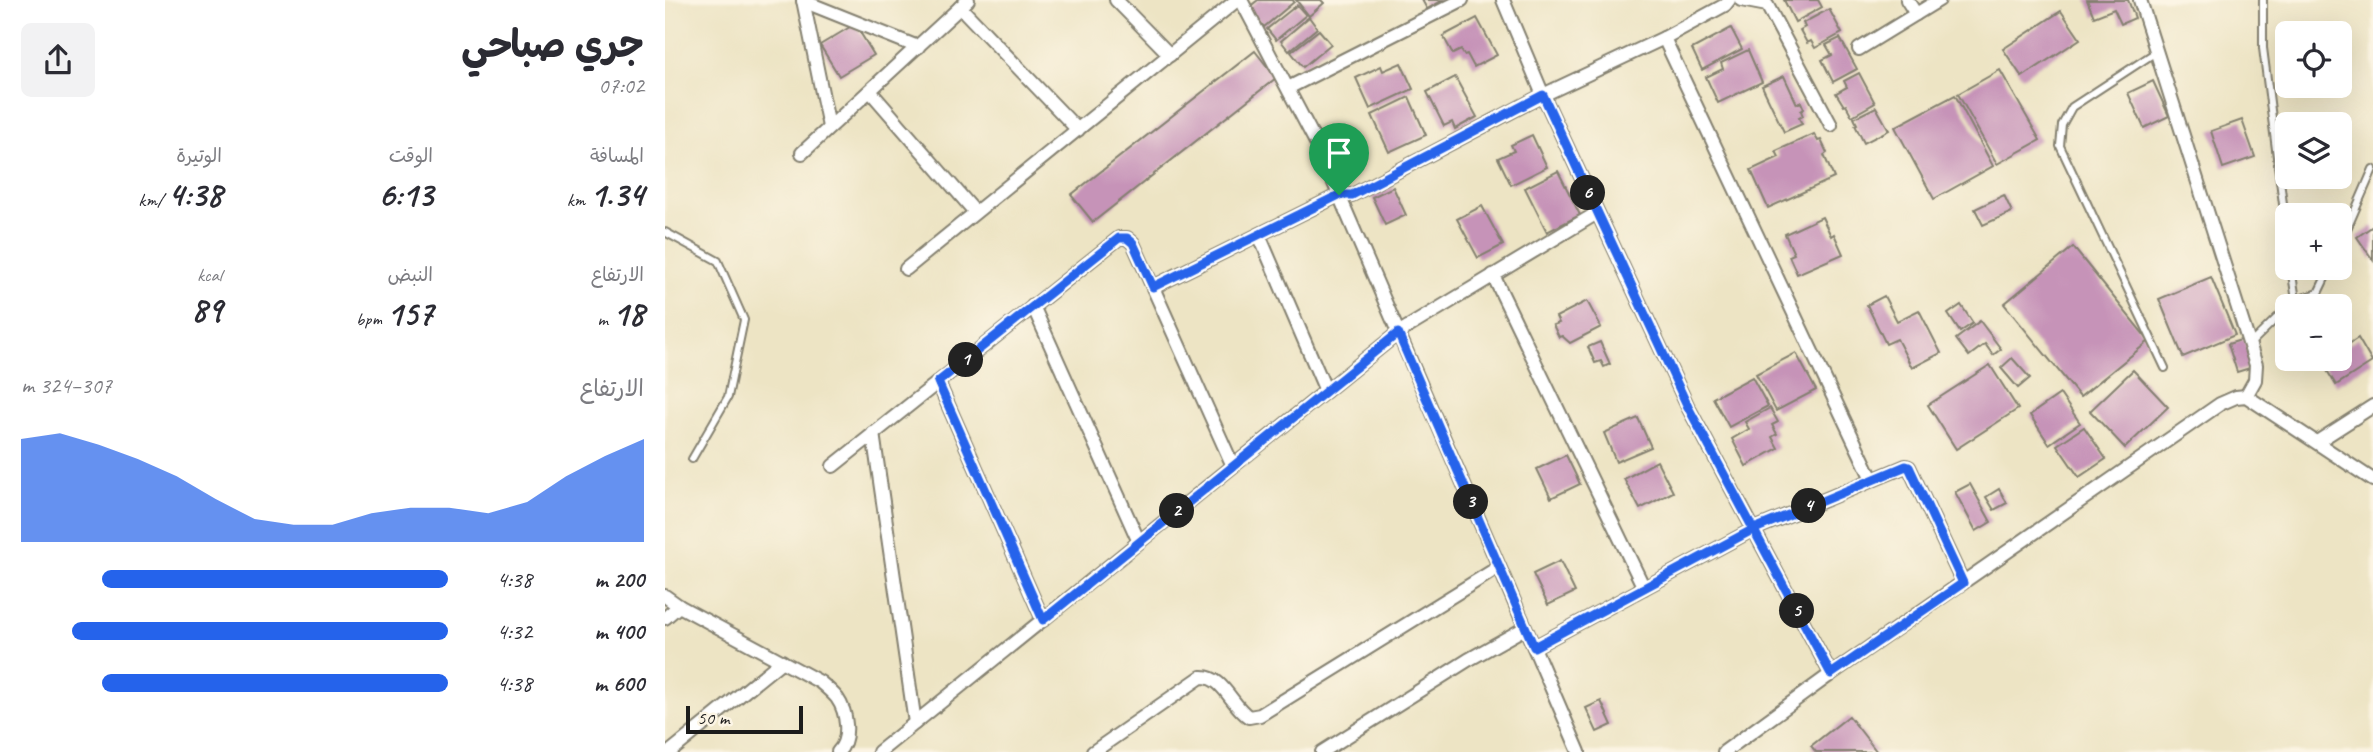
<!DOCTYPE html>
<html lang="ar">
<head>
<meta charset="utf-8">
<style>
	body { margin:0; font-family:Caveat,"Playpen Sans Arabic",sans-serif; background:#f2f2f3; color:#2b2b33; direction:rtl; height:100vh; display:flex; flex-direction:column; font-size:26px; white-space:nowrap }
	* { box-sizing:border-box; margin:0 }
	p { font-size:23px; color:#7c7c81 }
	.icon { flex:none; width:38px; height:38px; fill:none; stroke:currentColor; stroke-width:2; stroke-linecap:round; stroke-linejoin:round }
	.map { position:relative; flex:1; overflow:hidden; direction:ltr }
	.drawer { display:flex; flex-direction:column; background:#fff; width:665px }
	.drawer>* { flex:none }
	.controls { position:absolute; left:1610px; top:21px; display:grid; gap:14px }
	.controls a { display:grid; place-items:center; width:77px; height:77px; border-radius:10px; background:#fff; box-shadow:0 7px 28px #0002; font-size:35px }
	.scale { position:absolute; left:21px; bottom:18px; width:117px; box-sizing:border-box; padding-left:7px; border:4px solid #1c1c1c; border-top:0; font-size:19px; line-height:24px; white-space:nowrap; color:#1c1c1c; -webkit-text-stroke:5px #fcf5e5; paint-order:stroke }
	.pin { position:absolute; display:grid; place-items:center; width:60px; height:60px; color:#fff; margin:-72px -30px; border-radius:50% 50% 50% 0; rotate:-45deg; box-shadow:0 0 7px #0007 }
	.pin .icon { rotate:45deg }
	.km { position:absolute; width:35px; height:35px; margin:-18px; border-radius:50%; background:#222; color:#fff; font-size:19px; line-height:35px; text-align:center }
	.round { display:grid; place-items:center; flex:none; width:74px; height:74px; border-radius:10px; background:#f2f2f3 }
	.head { display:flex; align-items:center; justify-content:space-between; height:119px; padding:0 21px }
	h1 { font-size:38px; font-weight:700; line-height:52px }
	.metrics { display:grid; grid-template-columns:repeat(3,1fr); gap:10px; height:119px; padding:7px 21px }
	.metrics div { display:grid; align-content:center }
	.metrics b { font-size:35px; font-weight:700 }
	.metrics small { font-size:19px; font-weight:400 }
	.metrics p { font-size:19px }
	.chart { height:196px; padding:14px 21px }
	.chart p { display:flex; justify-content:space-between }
	.chart svg { width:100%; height:126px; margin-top:7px; fill:#2563eb; opacity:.7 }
	ul { padding:0 21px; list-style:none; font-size:23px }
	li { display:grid; grid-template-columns:112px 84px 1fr; align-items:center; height:52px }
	li i { height:18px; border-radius:9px; background:#2563eb }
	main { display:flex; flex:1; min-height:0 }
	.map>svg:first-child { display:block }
	.building { fill:#c693b8 }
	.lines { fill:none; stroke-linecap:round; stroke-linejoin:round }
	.service-casing { stroke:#848070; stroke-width:10 }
	.minor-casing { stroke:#848070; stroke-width:16 }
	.service { stroke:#fff; stroke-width:6 }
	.minor { stroke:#fff; stroke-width:12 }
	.route-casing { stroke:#fff; stroke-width:14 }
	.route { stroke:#2563eb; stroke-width:9 }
</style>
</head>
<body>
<main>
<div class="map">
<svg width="1708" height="752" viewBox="0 0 1708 752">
	<rect width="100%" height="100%" fill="#fcf5e5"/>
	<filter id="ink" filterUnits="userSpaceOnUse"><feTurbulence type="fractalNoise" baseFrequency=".0143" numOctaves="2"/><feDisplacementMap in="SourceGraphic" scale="14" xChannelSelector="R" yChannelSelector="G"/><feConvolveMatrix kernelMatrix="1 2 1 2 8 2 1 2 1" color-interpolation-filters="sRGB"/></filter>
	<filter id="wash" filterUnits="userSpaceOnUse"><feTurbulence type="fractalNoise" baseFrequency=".00686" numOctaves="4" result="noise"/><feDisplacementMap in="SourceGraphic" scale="28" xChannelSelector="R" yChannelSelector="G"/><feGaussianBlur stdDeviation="1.57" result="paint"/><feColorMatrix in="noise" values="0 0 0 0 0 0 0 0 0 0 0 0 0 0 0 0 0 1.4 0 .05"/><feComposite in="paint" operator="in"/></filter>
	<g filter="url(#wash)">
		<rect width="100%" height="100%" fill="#ede4c4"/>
		<g id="blocks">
			<g class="building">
				<path d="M593,0H628L629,2L599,27L583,8Z"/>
				<path d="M631,0H656L659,3L644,16Z"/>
				<path d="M757,0H778L762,9Z"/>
				<path d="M1119,0H1153L1157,7L1130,22Z"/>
				<path d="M1422,0H1463L1470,18L1456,24L1449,9L1429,17Z"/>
				<path d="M632,5L641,15L611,40L602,29Z"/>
				<path d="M1164,9L1177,33L1150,48L1146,41L1142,43L1135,30L1140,27L1138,23Z"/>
				<path d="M1396,11L1415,39L1357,77L1338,49Z"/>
				<path d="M644,17L652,28L624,51L616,41Z"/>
				<path d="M812,18L832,55L809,67L802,54L799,55L796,50L788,54L778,36Z"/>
				<path d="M190,24L209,55L174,76L155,45Z"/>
				<path d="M1066,28L1077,49L1037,70L1027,49Z"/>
				<path d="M654,30L666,44L638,67L626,52Z"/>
				<path d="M1175,38L1192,69L1168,82L1157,60L1167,55L1161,45Z"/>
				<path d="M1083,50L1097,82L1053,103L1041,77L1058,69L1056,63Z"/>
				<path d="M590,51L611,78L428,222L406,195Z"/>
				<path d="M736,63L748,89L705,109L691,78L716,66L718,71Z"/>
				<path d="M1335,70L1375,140L1332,164L1293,94Z"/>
				<path d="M1194,73L1210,103L1187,116L1181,105L1179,106L1171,93L1182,87L1179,81Z"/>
				<path d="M1119,76L1132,104L1136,102L1139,109L1136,111L1138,116L1134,118L1137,124L1119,132L1097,86Z"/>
				<path d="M790,77L812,117L790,129L787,122L779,126L762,92Z"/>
				<path d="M1488,81L1504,116L1479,128L1463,93Z"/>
				<path d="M1290,95L1328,166L1269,199L1230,127Z"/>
				<path d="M744,97L761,135L724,152L707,115Z"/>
				<path d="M1211,107L1224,130L1199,143L1190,125L1192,124L1189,118Z"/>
				<path d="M1577,120L1590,157L1558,168L1546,131Z"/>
				<path d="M1149,134L1153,141L1156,140L1162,153L1159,155L1169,178L1103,208L1086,170L1114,157L1111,151Z"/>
				<path d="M867,135L882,167L846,185L833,158L849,151L846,145Z"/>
				<path d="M893,171L915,215L882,232L860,188Z"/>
				<path d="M728,187L741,215L720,225L707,197Z"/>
				<path d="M1339,195L1347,212L1318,225L1310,209Z"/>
				<path d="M817,206L838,245L813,258L792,219Z"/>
				<path d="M1157,217L1166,236L1169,234L1178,254L1132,274L1124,256L1129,254L1120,234Z"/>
				<path d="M1708,226V260L1692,237Z"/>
				<path d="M1408,247L1484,341L1415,397L1339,304Z"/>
				<path d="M1546,277L1570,335L1518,357L1494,299Z"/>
				<path d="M1219,296L1232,321L1254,310L1276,353L1247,368L1232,339L1221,344L1202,305Z"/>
				<path d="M922,301L936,327L905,343L897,336L894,337L888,325L894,323L891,317Z"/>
				<path d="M1296,305L1308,323L1295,332L1283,314Z"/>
				<path d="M1315,321L1336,349L1328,355L1320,344L1304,356L1291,339Z"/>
				<path d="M1693,338L1707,362L1671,385L1656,361L1660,359H1675V350Z"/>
				<path d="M1579,339L1588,367L1572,372L1563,344Z"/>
				<path d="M935,342L945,364L939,367L936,361L930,363L923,347Z"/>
				<path d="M1131,353L1151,390L1111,411L1091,374Z"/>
				<path d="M1347,358L1365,378L1353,388L1336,368Z"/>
				<path d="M1325,365L1353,409L1291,449L1263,405Z"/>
				<path d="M1468,370L1503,407L1460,448L1425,411Z"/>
				<path d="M1087,377L1103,406L1064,427L1048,398Z"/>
				<path d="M1395,394L1415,423L1384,444L1365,415Z"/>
				<path d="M1105,408L1113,422L1107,425L1112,434L1107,437L1113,448L1081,466L1067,439L1084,429L1080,422Z"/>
				<path d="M973,418L986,447L951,462L939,433Z"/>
				<path d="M1419,427L1441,459L1414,477L1392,445Z"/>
				<path d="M901,455L915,484L886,498L872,469Z"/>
				<path d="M992,461L1008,492L975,509L959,479Z"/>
				<path d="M1305,484L1326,522L1311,531L1290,492Z"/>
				<path d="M1334,489L1342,503L1329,510L1321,497Z"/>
				<path d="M895,561L910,592L883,605L868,574Z"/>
				<path d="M936,701L947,725L932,732L921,708Z"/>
				<path d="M1184,716L1212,752H1151L1146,746Z"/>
			</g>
		</g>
	</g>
	<g filter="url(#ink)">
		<use href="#blocks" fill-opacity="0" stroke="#848070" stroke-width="2"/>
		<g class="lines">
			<defs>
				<g id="service">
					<path d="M1598,0V48L1622,235"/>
					<path d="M1491,52L1407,107L1397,125L1395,146L1500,368"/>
					<path d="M0,232L53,261L79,320L63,397L27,459"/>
					<path d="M1675,245L1708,169"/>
					<path d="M1626,268L1631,300"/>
					<path d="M1624,306L1631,300L1653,293L1665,268"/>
					<path d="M1584,345L1622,308"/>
				</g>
				<g id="minor">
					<path d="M138,0L164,127"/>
					<path d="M451,0L505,55"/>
					<path d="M576,0L656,152L674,195H687L878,95L999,38L1060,5L1064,0"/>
					<path d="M838,0L878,95L1023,407L1166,674"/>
					<path d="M1076,0L1102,5L1166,125"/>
					<path d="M1242,0L1251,14"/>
					<path d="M1475,0L1591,365L1590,380L1581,396"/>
					<path d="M138,1L253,47"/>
					<path d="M295,7L413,130"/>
					<path d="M999,38L1207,479"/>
					<path d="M1194,49L1274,0"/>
					<path d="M623,88L797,0"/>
					<path d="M205,91L310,212"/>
					<path d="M137,153L303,0"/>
					<path d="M594,235L661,391"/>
					<path d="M241,269L572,0"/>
					<path d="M828,275L979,588"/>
					<path d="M488,287L674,195L914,752"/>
					<path d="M368,306L474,542"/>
					<path d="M273,382L378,620"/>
					<path d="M208,433L250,723"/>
					<path d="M1652,442L1708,406"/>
					<path d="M168,466L454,238H462L468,243L568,466"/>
					<path d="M0,596L14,606L155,682C161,687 167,692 172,698C182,712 186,739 173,752"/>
					<path d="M0,618L14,606"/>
					<path d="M869,647L1087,530L1241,466L1244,467L1298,583"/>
					<path d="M5,752L117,661"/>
					<path d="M214,752L733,333L932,213"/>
					<path d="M428,752L536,677C558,675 567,707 584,717L595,715L834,567"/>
					<path d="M657,752L803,660L860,628"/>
					<path d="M1059,752L1166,674L1555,404L1571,397L1581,396L1708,480"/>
				</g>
			</defs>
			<use href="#service" class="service-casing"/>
			<use href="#minor" class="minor-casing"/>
			<use href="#service" class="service"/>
			<use href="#minor" class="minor"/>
		</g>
	</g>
	<g class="lines" filter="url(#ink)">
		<defs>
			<path id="route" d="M674,195L488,287L468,243L462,238H454L273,382L378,620L733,333L869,647L1087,530L1241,466L1244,467L1298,583L1166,674L1023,407L878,95L687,195H674"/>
		</defs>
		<use href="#route" class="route-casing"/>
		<use href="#route" class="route"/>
	</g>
</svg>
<div class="controls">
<a><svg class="icon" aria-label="locate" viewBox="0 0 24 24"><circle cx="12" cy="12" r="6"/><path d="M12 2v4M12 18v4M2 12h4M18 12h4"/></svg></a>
<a><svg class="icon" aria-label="layers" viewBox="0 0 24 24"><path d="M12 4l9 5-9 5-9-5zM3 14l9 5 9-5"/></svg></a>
<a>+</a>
<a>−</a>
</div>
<div class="scale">50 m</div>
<div class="pin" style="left:674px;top:195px;background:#1e9e55"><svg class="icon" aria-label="arrive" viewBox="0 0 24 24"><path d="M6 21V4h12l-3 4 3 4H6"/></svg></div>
<b class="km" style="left:301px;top:360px">1</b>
<b class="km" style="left:512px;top:511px">2</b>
<b class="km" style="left:806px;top:502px">3</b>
<b class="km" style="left:1144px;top:506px">4</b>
<b class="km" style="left:1132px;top:611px">5</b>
<b class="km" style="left:923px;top:193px">6</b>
</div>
<section class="drawer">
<div class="head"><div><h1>جري صباحي</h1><p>07:02</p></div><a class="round"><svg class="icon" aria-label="share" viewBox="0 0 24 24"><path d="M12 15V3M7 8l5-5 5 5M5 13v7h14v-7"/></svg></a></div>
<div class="metrics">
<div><p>المسافة</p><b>1.34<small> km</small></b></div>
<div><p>الوقت</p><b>6:13</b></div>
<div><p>الوتيرة</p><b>4:38<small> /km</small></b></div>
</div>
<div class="metrics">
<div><p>الارتفاع</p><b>18<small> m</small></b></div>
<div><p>النبض</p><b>157<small> bpm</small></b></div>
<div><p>kcal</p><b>89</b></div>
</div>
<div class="chart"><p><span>الارتفاع</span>307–324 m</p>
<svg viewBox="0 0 160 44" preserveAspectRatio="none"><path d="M0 44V8L10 6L20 10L30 15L40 21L50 29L60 36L70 38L80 38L90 34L100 32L110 32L120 34L130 30L140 21L150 14L160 8V44z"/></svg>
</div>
<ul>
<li><b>200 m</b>4:38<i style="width:81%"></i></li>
<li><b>400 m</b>4:32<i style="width:88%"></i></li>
<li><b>600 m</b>4:38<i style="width:81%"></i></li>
</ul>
</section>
</main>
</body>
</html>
